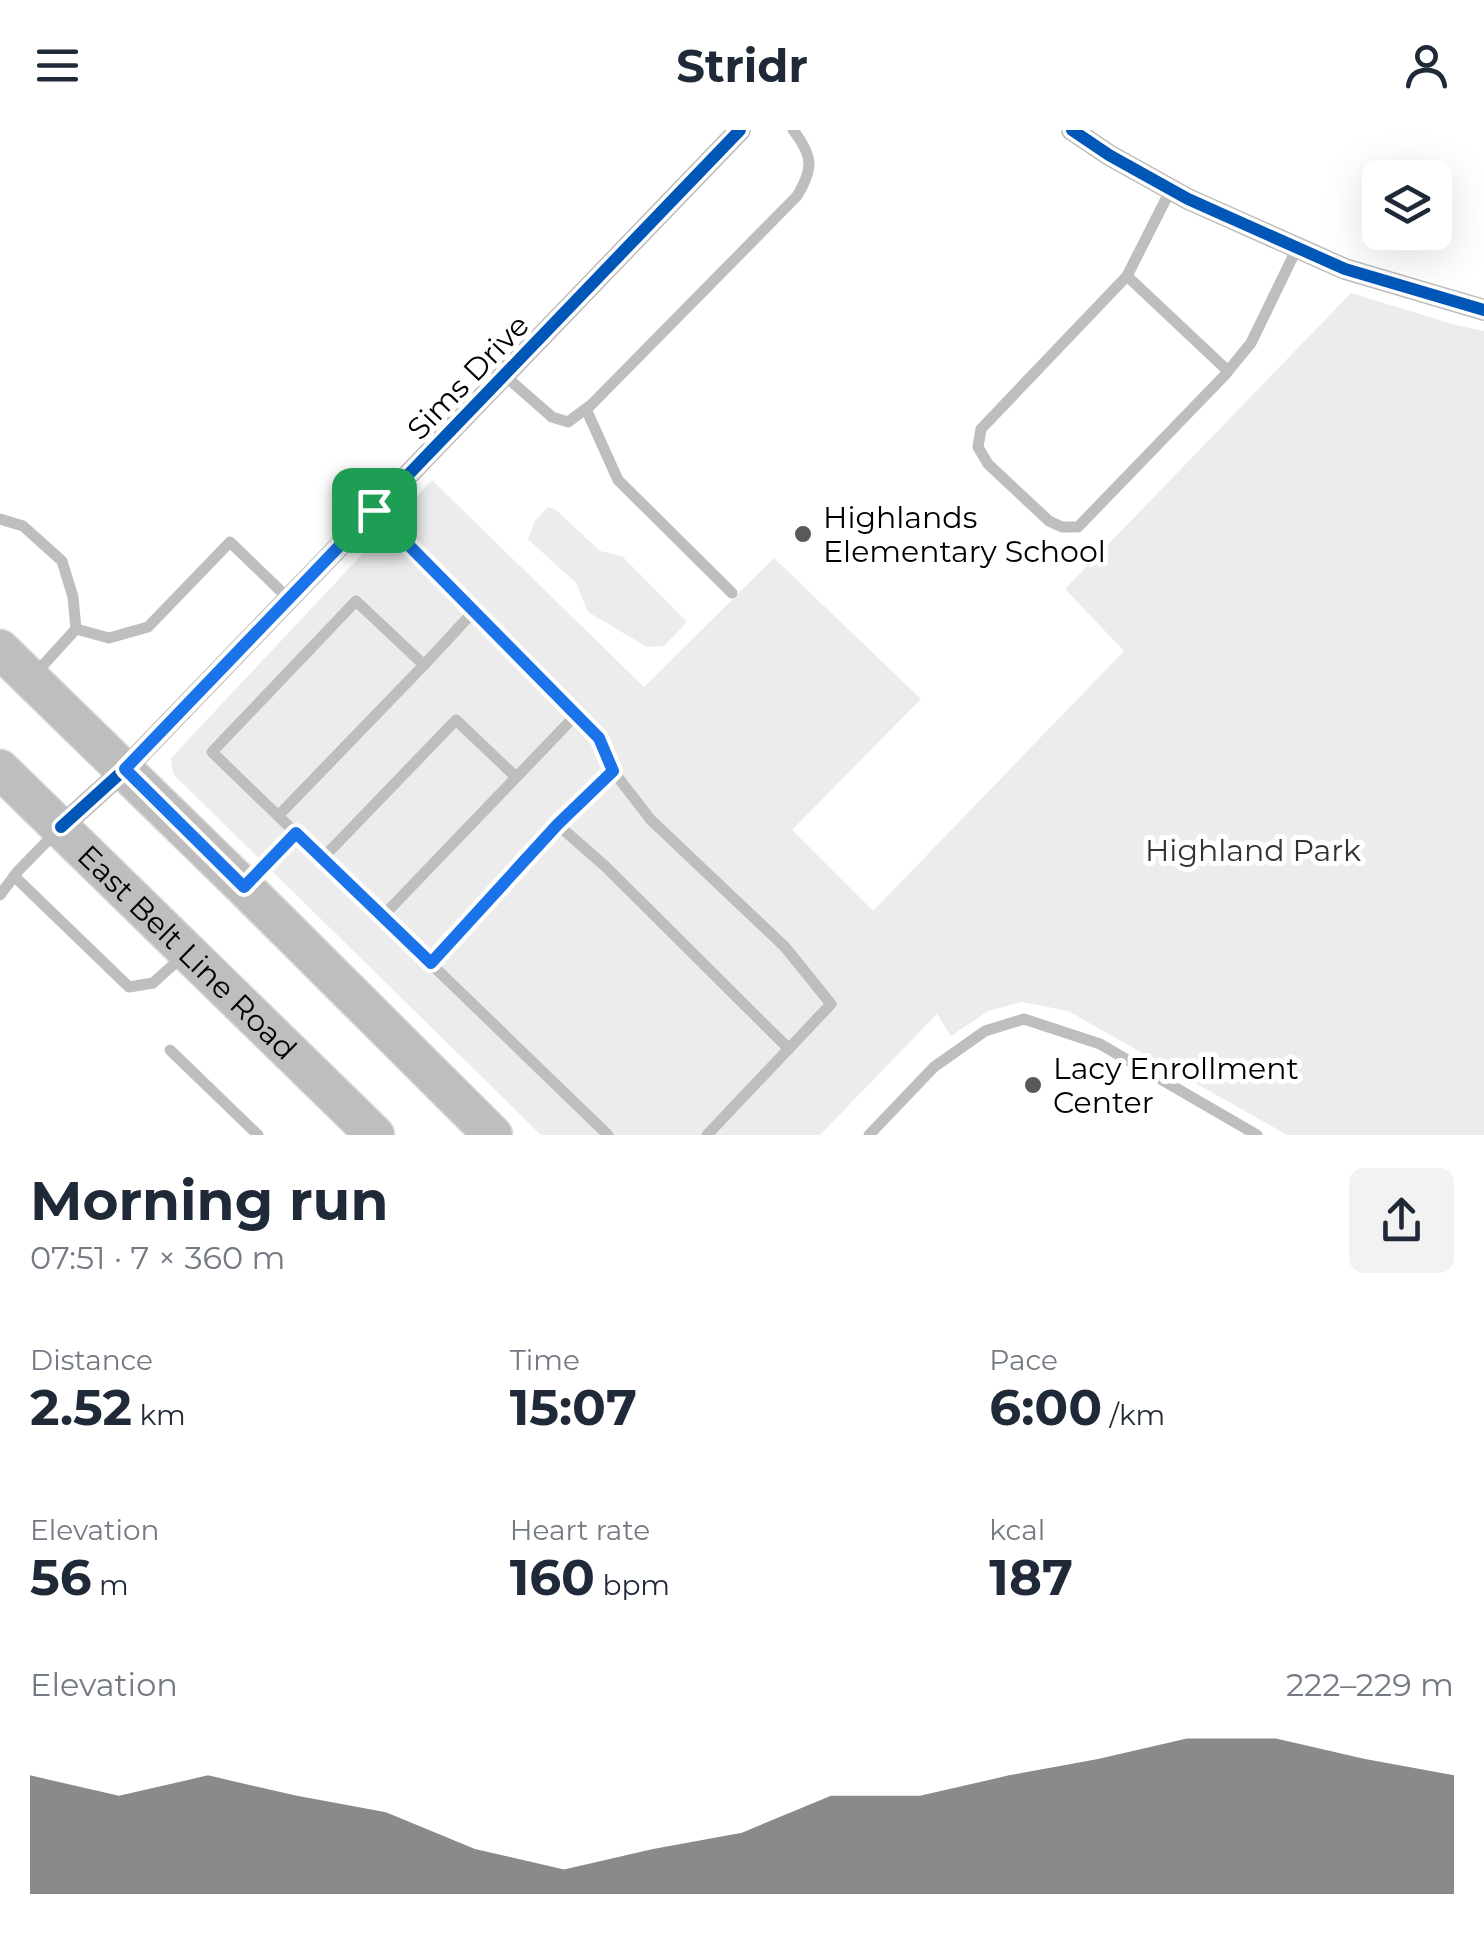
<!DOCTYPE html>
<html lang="en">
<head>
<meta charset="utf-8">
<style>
	body { margin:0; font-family:Montserrat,sans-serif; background:#f2f2f3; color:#1f2937; height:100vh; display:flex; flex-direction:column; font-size:38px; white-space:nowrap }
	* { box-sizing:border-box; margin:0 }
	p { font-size:32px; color:#747a83 }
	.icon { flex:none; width:55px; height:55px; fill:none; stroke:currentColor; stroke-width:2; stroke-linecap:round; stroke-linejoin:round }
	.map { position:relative; height:1005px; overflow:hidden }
	.panel { display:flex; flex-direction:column; background:#fff; flex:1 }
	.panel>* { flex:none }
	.fabs { position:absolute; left:1362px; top:30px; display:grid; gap:20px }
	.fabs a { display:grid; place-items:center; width:90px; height:90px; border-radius:15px; background:#fff; box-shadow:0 10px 40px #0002; font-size:50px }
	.pin { position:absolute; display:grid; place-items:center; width:85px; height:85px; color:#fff; margin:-42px; border-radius:20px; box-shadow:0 5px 15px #0006 }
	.round { display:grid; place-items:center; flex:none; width:105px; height:105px; border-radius:15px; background:#f2f2f3 }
	.head { display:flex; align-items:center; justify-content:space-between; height:170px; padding:0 30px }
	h1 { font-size:55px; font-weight:700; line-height:75px }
	.stats { display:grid; grid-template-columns:repeat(3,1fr); gap:15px; height:170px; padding:10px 30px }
	.stats div { display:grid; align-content:center }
	.stats b { font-size:50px; font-weight:700 }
	.stats small { font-size:28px; font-weight:400 }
	.stats p { font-size:28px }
	.chart { height:280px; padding:20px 30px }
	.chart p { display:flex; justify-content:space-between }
	.chart svg { width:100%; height:180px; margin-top:10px; fill:#595959; opacity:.7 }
	header { display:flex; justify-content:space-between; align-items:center; height:130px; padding:0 30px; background:#fff; font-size:45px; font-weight:700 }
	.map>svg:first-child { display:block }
	.green { fill:#ececec }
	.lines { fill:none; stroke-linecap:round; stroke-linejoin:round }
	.primary-casing { stroke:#dbdbdb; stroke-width:41 }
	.lane { stroke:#bebebe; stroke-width:11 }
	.street { stroke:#bebebe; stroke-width:22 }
	.primary { stroke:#bebebe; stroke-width:38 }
	.cycleway-casing { stroke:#fff; stroke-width:19 }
	.cycleway { stroke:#0057b8; stroke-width:12 }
	.route-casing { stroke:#fff; stroke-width:20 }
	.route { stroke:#1a73e8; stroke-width:12 }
	.poi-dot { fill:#595959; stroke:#fff; stroke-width:4 }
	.labels { text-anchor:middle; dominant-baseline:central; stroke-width:10; stroke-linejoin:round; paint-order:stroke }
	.street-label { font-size:30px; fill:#000; stroke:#fff }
	.poi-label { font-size:30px; fill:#000; stroke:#fff; text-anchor:start }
	.park-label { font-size:30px; fill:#333; stroke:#fff }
</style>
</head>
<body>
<header><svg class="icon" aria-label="menu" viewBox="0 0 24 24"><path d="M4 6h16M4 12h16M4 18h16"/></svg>Stridr<svg class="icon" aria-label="person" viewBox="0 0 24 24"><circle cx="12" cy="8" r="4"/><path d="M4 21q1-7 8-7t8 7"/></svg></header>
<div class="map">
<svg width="1484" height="1005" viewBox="0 0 1484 1005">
	<rect width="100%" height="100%" fill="#fff"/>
	<g class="green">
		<path d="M1351,163L1456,195L1484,201V1005H1287L1068,881L1022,872L988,881L951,906L937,884L820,1005H541L173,644L171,628L432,350L644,557L774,428L921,569L792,700L873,781L1124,521L1065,459Z"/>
		<path d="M548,377L555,379L600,421L622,426L687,492L664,516L647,517L588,482L576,453L528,409L535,391Z"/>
	</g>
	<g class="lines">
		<defs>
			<g id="primary">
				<path d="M0,519L244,757L493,1005"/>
				<path id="s1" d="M0,639L375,1005"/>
			</g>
		</defs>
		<use href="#primary" class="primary-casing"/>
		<g class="lane">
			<path d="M1171,59L1127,146L981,299L978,317L988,334L1049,391L1062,397H1078L1224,246L1251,213L1297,118"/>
			<path d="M1127,146L1228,241"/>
			<path d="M504,245L552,287L568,292L591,275L797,66C814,38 813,26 793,0"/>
			<path d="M586,279L618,350L732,463"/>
			<path d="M374,381L474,481L424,535L356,471L212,622L608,1005"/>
			<path d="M0,389L23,396L62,431L73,467L76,499"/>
			<path d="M474,481L599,608L613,641L651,690L785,817L831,874L707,1005"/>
			<path d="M35,544L76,499L109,508L148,497L230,412L289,469"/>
			<path d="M279,685L424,535"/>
			<path d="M557,694L613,641"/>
			<path d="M322,729L456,590L516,647"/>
			<path d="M14,746L129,857L153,853L184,825"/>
			<path d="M247,754L295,703"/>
			<path d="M0,765L18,741L58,700"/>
			<path d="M382,787L576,585"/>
			<path d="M431,833L557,694L606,737L789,919"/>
			<path d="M170,920L258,1005"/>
			<path d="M869,1005L934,937L985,901L1024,889L1100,914L1257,1005"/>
		</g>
		<g class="street">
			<path d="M1072,0L1109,25L1188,69L1345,139L1484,180"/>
			<path d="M61,697L125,639L740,0"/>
		</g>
		<use href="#primary" class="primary"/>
		<defs>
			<g id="cycleway">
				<path d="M1072,0L1109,25L1188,69L1345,139L1484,180"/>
				<path d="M61,697L125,639L740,0"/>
			</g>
		</defs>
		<use href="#cycleway" class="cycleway-casing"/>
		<use href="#cycleway" class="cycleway"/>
	</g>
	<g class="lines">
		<defs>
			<path id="route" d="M374,380L599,608L613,641L558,694L431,833L296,703L244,757L125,639Z"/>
		</defs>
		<use href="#route" class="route-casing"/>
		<use href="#route" class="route"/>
	</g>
	<g class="poi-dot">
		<circle cx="803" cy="404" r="10"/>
		<circle cx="1033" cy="955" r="10"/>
	</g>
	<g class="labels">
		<g class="street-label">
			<text transform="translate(468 247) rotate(-46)">Sims Drive</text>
			<text stroke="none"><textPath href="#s1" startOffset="262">East Belt Line Road</textPath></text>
		</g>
		<g class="poi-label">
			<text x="823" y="387">Highlands<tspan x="823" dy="34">Elementary School</tspan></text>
			<text x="1053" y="938">Lacy Enrollment<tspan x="1053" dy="34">Center</tspan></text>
		</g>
		<g class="park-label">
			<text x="1253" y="720">Highland Park</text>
		</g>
	</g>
</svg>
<div class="fabs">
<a><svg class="icon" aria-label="layers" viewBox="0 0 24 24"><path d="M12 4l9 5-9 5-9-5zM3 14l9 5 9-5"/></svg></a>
</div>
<div class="pin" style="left:374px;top:380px;background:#1e9e55"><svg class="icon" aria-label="arrive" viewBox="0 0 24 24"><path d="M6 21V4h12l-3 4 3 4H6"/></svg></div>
</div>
<section class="panel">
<div class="head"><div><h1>Morning run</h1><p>07:51 · 7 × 360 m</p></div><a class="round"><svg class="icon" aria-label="share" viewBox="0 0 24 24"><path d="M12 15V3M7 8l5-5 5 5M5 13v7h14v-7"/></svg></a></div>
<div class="stats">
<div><p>Distance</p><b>2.52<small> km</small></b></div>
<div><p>Time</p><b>15:07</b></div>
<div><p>Pace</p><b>6:00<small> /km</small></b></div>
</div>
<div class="stats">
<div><p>Elevation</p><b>56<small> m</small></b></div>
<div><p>Heart rate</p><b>160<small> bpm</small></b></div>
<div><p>kcal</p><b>187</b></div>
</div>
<div class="chart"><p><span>Elevation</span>222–229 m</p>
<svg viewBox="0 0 160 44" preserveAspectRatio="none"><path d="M0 44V15L10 20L20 15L30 20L40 24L50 33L60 38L70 33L80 29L90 20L100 20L110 15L120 11L130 6L140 6L150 11L160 15V44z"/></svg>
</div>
</section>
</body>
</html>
